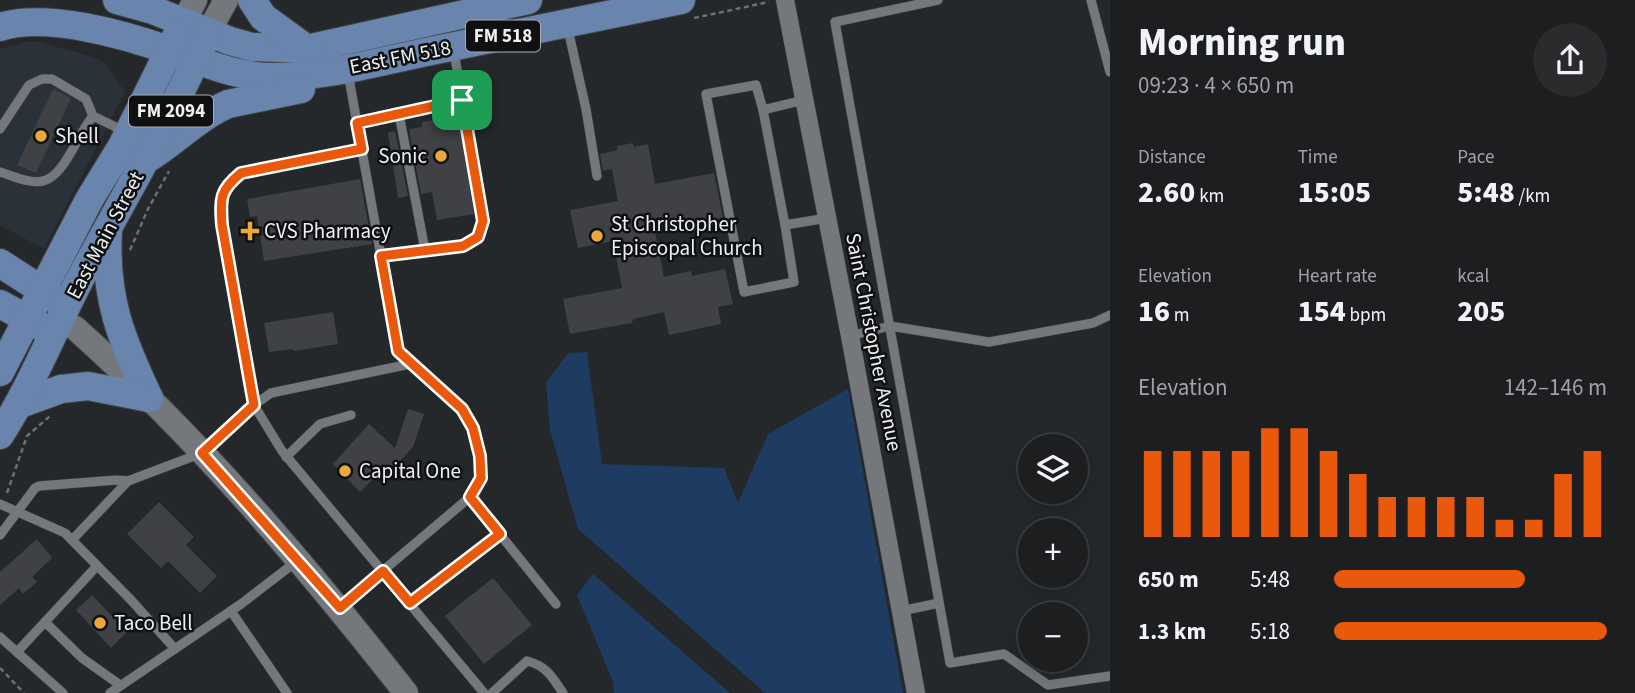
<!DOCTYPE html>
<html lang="en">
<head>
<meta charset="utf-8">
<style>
	body { margin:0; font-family:"Source Sans 3",sans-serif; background:#292b2d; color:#f1f3f6; height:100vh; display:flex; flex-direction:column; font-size:26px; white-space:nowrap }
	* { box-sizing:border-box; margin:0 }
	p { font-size:23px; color:#a0a2a5 }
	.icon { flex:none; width:38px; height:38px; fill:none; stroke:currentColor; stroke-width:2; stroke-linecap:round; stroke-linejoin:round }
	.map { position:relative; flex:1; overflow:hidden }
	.drawer { display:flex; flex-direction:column; background:#1c1e20; width:525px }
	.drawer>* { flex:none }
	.buttons { position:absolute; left:1018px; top:434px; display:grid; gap:14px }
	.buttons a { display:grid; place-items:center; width:70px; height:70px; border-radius:50%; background:#1c1e20; box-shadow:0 4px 18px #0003,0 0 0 2px #3a3c3e; font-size:35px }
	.pin { position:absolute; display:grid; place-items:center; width:60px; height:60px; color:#fff; margin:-30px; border-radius:14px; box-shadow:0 4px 10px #0006 }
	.round { display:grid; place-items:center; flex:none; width:74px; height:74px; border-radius:37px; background:#292b2d }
	.overview { display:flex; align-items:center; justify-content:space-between; height:119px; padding:0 28px }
	h1 { font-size:38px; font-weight:800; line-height:52px }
	.metrics { display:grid; grid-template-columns:repeat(3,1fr); gap:10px; height:119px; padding:7px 28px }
	.metrics div { display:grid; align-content:center }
	.metrics b { font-size:30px; font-weight:800 }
	.metrics small { font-size:19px; font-weight:400 }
	.metrics p { font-size:19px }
	.chart { height:196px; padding:14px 28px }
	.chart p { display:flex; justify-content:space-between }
	.chart svg { width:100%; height:126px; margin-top:7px; stroke:#ea580c; stroke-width:6 }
	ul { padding:0 28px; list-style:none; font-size:23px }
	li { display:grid; grid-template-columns:112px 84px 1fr; align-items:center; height:52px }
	li i { height:18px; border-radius:9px; background:#ea580c }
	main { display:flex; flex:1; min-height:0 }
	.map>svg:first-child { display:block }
	.built { fill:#2b3139 }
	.green { fill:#1e3b61 }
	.building { fill:#3f4145 }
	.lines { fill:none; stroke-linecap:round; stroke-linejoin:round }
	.service-casing { stroke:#444648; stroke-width:10 }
	.minor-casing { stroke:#444648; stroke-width:19 }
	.secondary-casing { stroke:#444648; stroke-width:26 }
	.primary-casing { stroke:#444648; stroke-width:30 }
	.path { stroke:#6d7072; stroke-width:2.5; stroke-dasharray:5 3.5; stroke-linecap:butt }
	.service { stroke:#74777b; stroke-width:9 }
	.minor { stroke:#74777b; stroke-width:18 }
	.secondary { stroke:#74777b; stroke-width:24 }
	.primary { stroke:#6985ad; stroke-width:28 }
	.route-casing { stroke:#fff; stroke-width:14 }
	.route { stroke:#ea580c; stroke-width:9 }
	.poi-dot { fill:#eba939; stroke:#0f1012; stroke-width:2.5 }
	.labels { text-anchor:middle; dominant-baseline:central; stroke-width:5; stroke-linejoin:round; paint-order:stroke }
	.shield { fill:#0f1012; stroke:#abacae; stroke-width:2 }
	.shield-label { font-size:19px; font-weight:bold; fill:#eeeff1 }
	.street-label { font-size:21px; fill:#eeeff1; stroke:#0f1012 }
	.poi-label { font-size:21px; fill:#eeeff1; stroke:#0f1012; text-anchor:start }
</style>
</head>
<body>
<main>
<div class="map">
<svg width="1110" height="693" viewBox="0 0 1110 693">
	<rect width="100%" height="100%" fill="#25282b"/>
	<path class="built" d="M25,42H40L93,57L106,64L125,92L44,249L0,225V49Z"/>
	<g class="green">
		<path d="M587,352L602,464L724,468L738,503L768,434L848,389L903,693H765L578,529L550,430L546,383L568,353Z"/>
		<path d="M593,574L730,693H614L613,682L577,595Z"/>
	</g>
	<g class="building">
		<path d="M53,89L71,98L36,173L17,165Z"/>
		<path d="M458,116L474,214L437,220L432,192L421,194L409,129L422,127V122Z"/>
		<path d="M395,131L408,196L398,198L388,133Z"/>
		<path d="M633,143L634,147L648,144L655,184L714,173L723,218L655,231L664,277L691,271L692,276L725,269L733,304L718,307L721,324L669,335L664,312L633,319L632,323L570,334L563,299L622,288L613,241L578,248L570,210L618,201L612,169L603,171L600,154L618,150L617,146Z"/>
		<path d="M360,179L372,244L264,261L257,216L250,217L247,199Z"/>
		<path d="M333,312L338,344L294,351L293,349L269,352L264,323Z"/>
		<path d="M408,409L424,414L413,447L383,479L375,477L360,492L333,464L369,424L395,448Z"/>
		<path d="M159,502L194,537L186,545L217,576L200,593L168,561L161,568L127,534Z"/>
		<path d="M37,539L52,558L32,577L37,582L23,594L19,588L0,605V572Z"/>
		<path d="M493,578L532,625L484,664L445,616Z"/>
		<path d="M92,595L127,632L111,648L76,610Z"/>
	</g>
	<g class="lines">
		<defs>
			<g id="service">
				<path d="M938,0L835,22L950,663L1004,654L1048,685L1110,676"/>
				<path d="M1091,0L1110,72"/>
				<path d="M567,25L586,109L597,176"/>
				<path d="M804,100L763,110L756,85L706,94L744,292L794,282L785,225L827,218"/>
				<path d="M763,110L785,225"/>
				<path d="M399,114L425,250"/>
				<path d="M357,123L462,100"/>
				<path d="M0,129L29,85L42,79H52L86,99L93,116"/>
				<path d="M362,149L241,173C220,190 220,198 222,225L254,405L282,451L484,693"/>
				<path d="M0,172C13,176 30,184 43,181C65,176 78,133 93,116L126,132"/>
				<path d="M381,256L463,245L478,237L483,221L454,52"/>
				<path d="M850,336L890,326L989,342L1093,323L1110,315"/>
				<path d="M286,457L320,424L351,415"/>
				<path d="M470,497L556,604"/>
				<path d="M0,504L65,533L131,600L175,649"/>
				<path d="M0,535L35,488L39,486L117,480L128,481"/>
				<path d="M72,540L128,481L202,453L254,405L271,393L410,364"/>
				<path d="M410,603L500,534"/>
				<path d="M340,607L470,497L481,478L479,456L473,428L462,409L398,351L348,73"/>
				<path d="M231,611L287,693"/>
				<path d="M901,611L939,603"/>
				<path d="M45,622L82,658L120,685"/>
				<path d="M0,637L63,693"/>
				<path d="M17,652L97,566"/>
				<path d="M110,693L241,604L297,561"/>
				<path d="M492,693L527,661C547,666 552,677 563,693"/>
			</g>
			<path id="minor" d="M785,0L850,336L916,693"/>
			<g id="secondary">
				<path d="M183,23L195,0"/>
				<path d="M208,33L226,0"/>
				<path d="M75,328C198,438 305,564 406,693"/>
			</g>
			<g id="primary">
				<path d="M117,0L153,10L230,41L252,47L307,49L528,0"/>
				<path d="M252,0L263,17L307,49"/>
				<path d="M0,27C46,12 126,35 171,51C203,62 239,78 274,77C323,77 373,63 421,53C507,36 594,18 681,0"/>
				<path d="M150,157C177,140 198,117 228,104L301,89"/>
				<path d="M108,230C104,297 121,339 149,398"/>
				<path d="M0,263L57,300"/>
				<path d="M0,304L44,328"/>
				<path d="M0,372L89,200L122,146L177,35"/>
				<path d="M20,404L61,389L88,386L149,398"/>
				<path d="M0,435C32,385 53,331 80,279C124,197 171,118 208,33"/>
			</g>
		</defs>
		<use href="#service" class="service-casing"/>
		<use href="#minor" class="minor-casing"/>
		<use href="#secondary" class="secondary-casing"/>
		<use href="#primary" class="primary-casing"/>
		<g class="path">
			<path d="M694,18L769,2"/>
			<path d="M130,250L148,209L169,171"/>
			<path d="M7,493L27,436L50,416"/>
			<path d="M0,668L24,693"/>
		</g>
		<use href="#service" class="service"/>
		<use href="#minor" class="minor"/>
		<use href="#secondary" class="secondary"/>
		<use href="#primary" class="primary"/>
	</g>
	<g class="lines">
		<defs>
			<path id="route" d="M462,100L483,221L478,237L463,246L381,256L398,351L462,409L473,428L480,456L481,478L470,497L500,534L410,603L383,571L340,608L202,453L254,405L222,225C220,198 220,190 241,173L362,149L357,123Z"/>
		</defs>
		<use href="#route" class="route-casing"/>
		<use href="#route" class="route"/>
	</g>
	<g class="poi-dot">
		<circle cx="41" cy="136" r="7"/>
		<circle cx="441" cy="156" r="7"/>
		<path d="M246.5 220.5h7v7h7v7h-7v7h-7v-7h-7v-7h7z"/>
		<circle cx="597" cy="236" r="7"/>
		<circle cx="345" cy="471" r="7"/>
		<circle cx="100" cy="623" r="7"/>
	</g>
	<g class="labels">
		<g class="shield">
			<rect x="466" y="20.5" width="74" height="31" rx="5"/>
			<rect x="129" y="95.5" width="84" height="31" rx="5"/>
		</g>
		<g class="shield-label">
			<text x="503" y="36">FM 518</text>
			<text x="171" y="111">FM 2094</text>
		</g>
		<g class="street-label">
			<text transform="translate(400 57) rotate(-11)">East FM 518</text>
			<text transform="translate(105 235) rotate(-62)">East Main Street</text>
			<text transform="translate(874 342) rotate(79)">Saint Christopher Avenue</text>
		</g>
		<g class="poi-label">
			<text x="55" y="136">Shell</text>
			<text x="427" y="156" text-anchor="end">Sonic</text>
			<text x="611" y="224">St Christopher<tspan x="611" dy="24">Episcopal Church</tspan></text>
			<text x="264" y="231">CVS Pharmacy</text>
			<text x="359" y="471">Capital One</text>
			<text x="114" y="623">Taco Bell</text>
		</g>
	</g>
</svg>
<div class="buttons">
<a><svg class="icon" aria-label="layers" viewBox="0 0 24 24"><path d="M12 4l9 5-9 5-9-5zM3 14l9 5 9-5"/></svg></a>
<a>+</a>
<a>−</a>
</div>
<div class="pin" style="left:462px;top:100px;background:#1e9e55"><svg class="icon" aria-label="arrive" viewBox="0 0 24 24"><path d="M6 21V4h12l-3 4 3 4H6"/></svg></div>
</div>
<section class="drawer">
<div class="overview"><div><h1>Morning run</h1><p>09:23 · 4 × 650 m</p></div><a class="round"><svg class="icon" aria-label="share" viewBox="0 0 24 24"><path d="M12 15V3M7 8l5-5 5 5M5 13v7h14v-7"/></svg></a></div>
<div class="metrics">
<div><p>Distance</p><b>2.60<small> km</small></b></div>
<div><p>Time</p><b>15:05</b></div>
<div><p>Pace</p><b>5:48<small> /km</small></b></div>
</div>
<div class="metrics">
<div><p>Elevation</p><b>16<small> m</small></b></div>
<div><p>Heart rate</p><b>154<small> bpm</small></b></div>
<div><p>kcal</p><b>205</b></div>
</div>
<div class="chart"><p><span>Elevation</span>142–146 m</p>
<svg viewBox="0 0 160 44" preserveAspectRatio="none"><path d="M5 44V14M15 44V14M25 44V14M35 44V14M45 44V6M55 44V6M65 44V14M75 44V22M85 44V30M95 44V30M105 44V30M115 44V30M125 44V38M135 44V38M145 44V22M155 44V14"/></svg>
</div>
<ul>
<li><b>650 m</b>5:48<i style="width:70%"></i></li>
<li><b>1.3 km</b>5:18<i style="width:100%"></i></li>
</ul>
</section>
</main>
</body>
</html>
